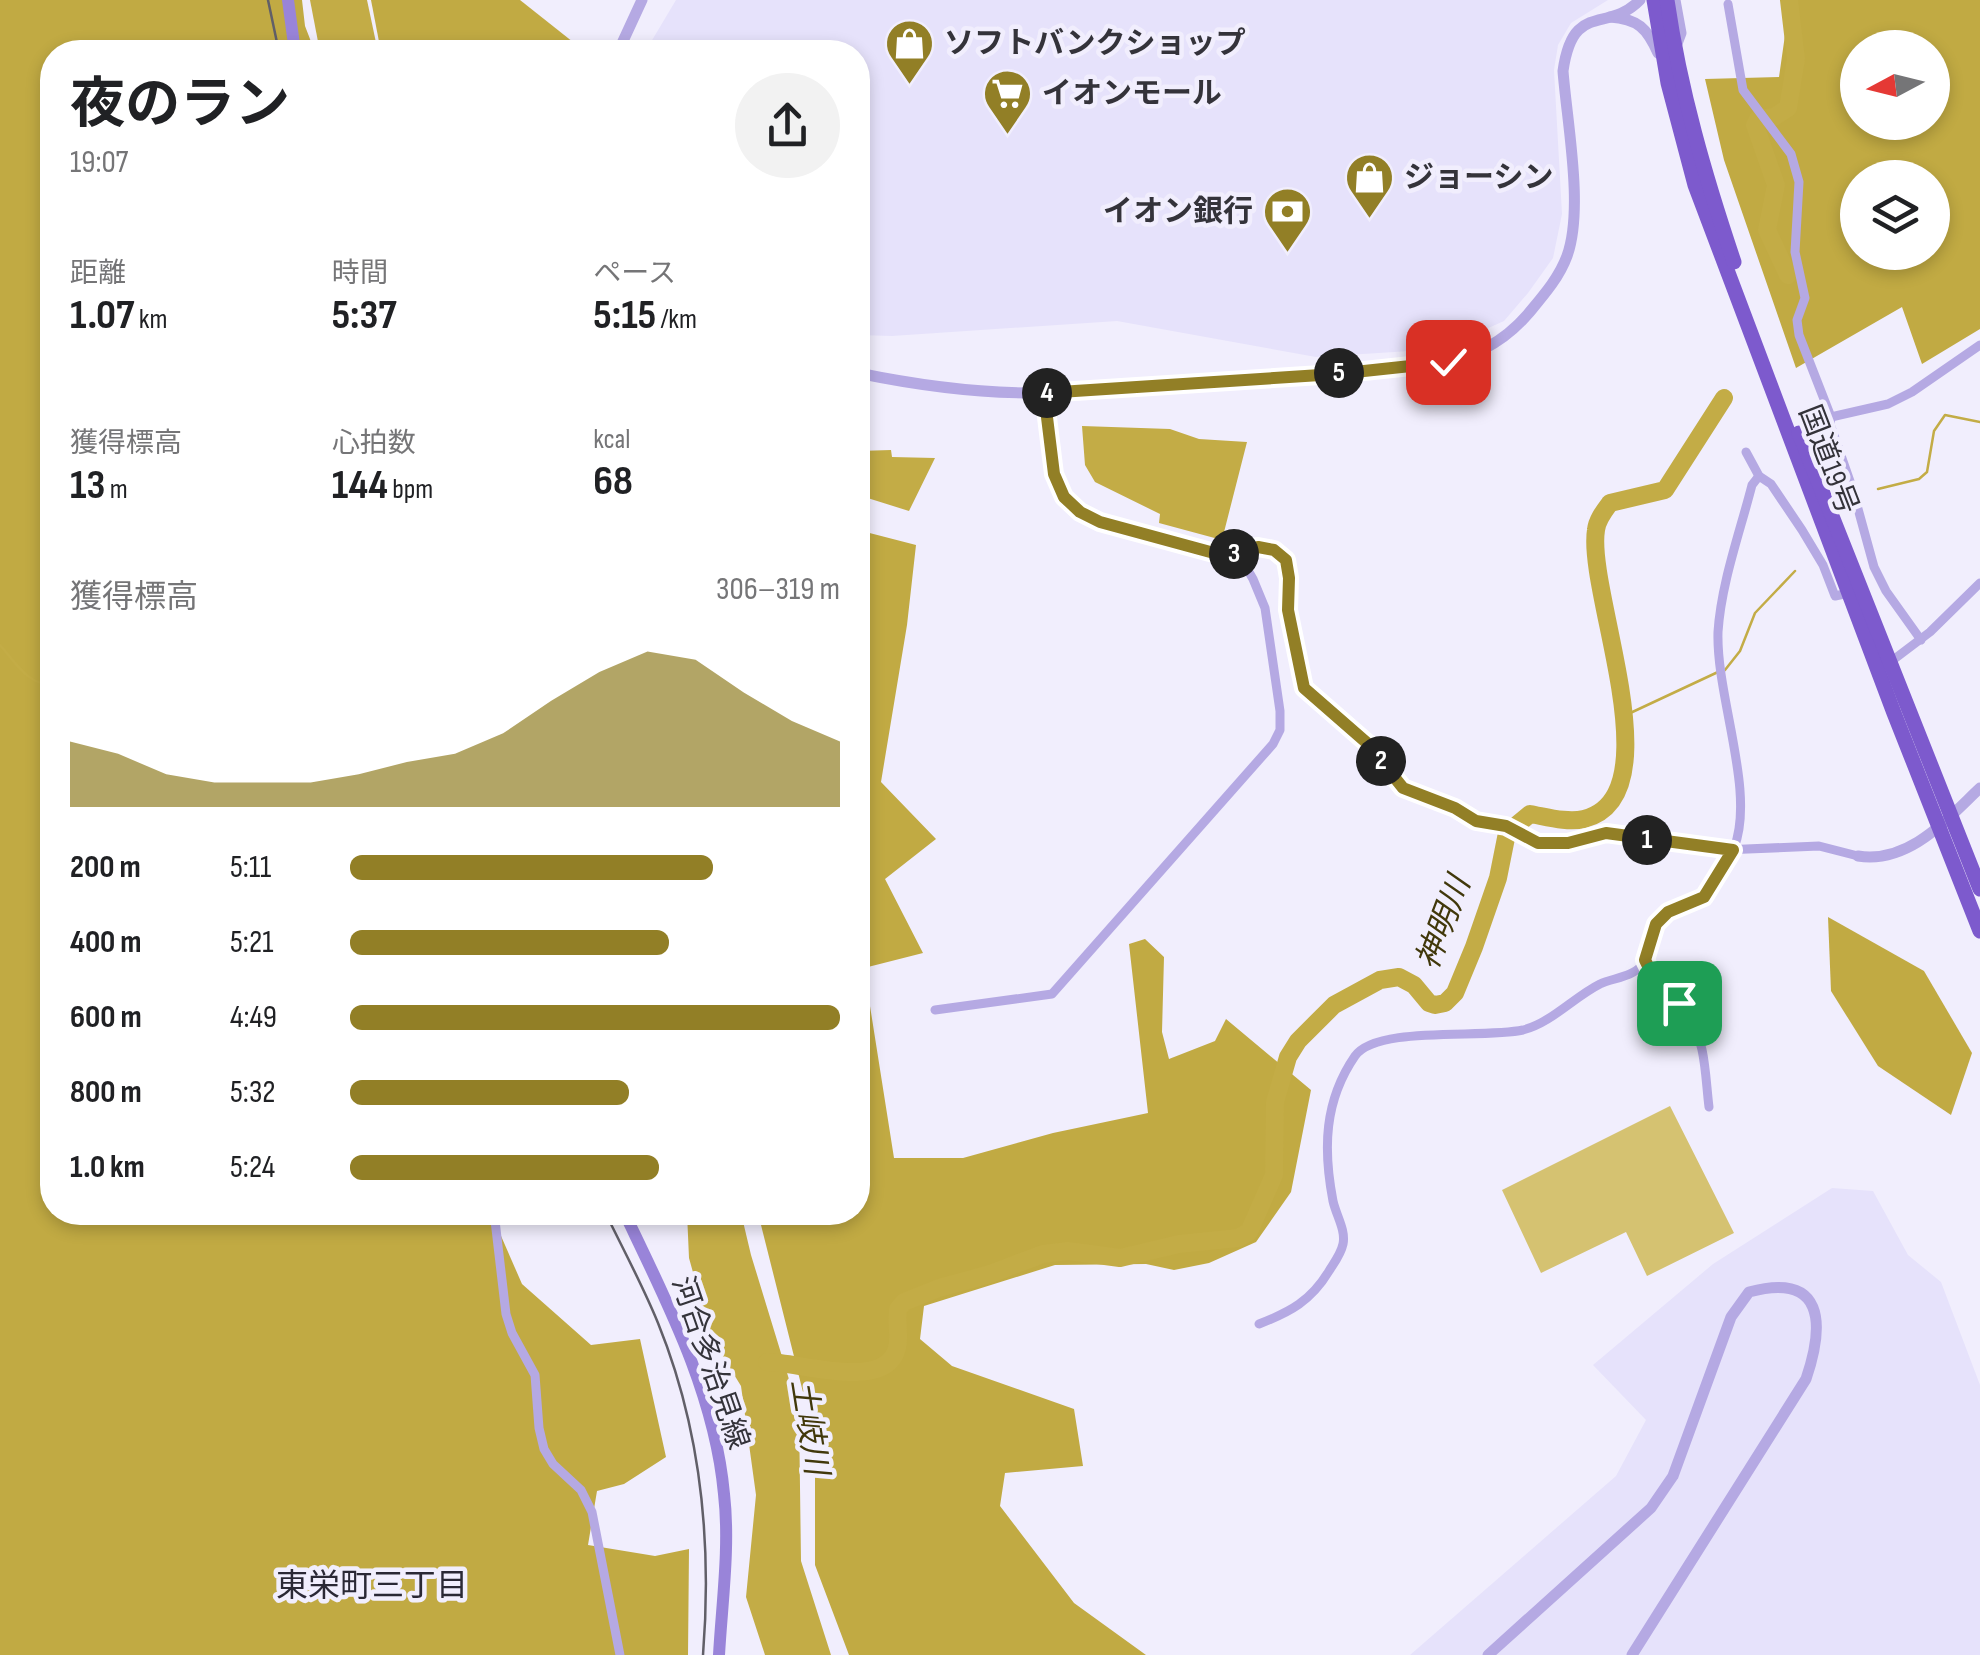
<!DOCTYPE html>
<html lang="ja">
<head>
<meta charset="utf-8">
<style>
	body { margin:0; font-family:"Sofia Sans Condensed","Noto Sans JP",sans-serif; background:#f2f2f2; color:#202124; height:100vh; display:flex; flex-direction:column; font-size:38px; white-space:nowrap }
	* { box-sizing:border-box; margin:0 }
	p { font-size:32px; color:#757577 }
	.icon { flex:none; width:55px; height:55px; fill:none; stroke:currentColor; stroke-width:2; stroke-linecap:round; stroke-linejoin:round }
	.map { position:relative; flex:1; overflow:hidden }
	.drawer { position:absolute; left:40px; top:40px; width:830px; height:1185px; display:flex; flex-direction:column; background:#fff; border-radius:40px; box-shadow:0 5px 15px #0003 }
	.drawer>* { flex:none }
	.needle { width:65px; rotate:263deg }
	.controls { position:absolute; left:1840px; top:30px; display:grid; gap:20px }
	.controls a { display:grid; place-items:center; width:110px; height:110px; border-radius:50%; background:#fff; box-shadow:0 5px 15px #0003; font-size:50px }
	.pin { position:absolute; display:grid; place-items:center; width:85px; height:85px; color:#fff; margin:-42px; border-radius:20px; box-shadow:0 5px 15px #0006 }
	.km { position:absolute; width:50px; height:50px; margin:-25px; border-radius:50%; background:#222; color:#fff; font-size:28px; line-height:50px; text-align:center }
	.round { display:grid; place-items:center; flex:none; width:105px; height:105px; border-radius:52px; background:#f2f2f2 }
	.head { display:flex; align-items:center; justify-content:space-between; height:170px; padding:0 30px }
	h1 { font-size:55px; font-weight:700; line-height:75px }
	.stats { display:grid; grid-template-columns:repeat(3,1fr); gap:15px; height:170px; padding:10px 30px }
	.stats div { display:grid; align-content:center }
	.stats b { font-size:42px; font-weight:700 }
	.stats small { font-size:28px; font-weight:400 }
	.stats p { font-size:28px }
	.chart { height:280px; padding:20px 30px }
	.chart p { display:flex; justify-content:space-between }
	.chart svg { width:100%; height:180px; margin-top:10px; fill:#927f26; opacity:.7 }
	ul { padding:0 30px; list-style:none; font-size:32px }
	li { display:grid; grid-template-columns:160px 120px 1fr; align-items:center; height:75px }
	li i { height:25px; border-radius:12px; background:#927f26 }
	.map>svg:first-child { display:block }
	.built { fill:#e6e2fb }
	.green { fill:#d5c271 }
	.forest { fill:#c1aa43; fill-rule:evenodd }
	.water { fill:#c3ac46 }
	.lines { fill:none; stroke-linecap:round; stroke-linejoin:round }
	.stream { stroke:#c3ac46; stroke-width:2.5 }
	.river { stroke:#c3ac46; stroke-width:18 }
	.minor { stroke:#b5a9e3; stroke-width:9 }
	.tertiary { stroke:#b5a9e3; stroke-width:11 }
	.secondary { stroke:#9984d9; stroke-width:12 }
	.trunk { stroke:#7d5acd; stroke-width:15 }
	.rail { stroke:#615f68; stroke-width:2.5 }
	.route-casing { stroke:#fff; stroke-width:20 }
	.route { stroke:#927f26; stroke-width:12 }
	.labels { text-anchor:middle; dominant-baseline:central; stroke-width:9; stroke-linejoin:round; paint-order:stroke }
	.poi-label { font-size:30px; font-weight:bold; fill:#34333a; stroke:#f1eefd; text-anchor:start }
	.street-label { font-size:30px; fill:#34333a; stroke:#f1eefd }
	.water-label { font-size:32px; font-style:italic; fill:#41380b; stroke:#f1eefd }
	.neighbourhood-label { font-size:32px; fill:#2a2835; stroke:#f1eefd }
</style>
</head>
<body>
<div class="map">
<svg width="1980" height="1655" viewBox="0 0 1980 1655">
	<rect width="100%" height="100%" fill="#f1eefd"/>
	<g class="built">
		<path d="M676,0H1608L1571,23L1558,45L1554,70L1562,214L1553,258L1528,293L1504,321L1441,349L1316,357L1117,321L892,336L858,335V52H645Z"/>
		<path d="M1832,1188L1873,1191L1908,1255L1941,1282L1980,1385V1655H1410L1616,1476L1646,1420L1593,1365L1713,1264Z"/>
	</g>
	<path class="green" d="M1670,1106L1734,1233L1647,1276L1626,1232L1541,1273L1502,1190Z"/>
	<g class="forest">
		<path d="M0,0H302L305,26L315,52H52V1212L491,1213L522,1284L591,1345L640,1339L666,1457L624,1484L597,1491L588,1545L655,1556L689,1549L688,1655H0Z"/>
		<path d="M371,0H520L573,42V52H381Z"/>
		<path d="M1790,0H1980V329L1922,364L1902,307L1796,368L1724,160L1705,79L1779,77ZM1858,48H1932V122H1858ZM1858,178H1932V252H1858Z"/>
		<path d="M858,530L916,545L907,625L881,782L936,839L885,879L923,953L864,968L894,1158H963L1053,1133L1148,1113L1129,944L1145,939L1164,957L1162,1032L1169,1059L1215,1041L1226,1019L1311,1090L1291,1192L1256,1242L1209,1263L1174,1270L1146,1264L1055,1265L924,1306L920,1339L952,1366L1074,1409L1083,1466L1005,1473L1000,1506L1074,1603L1146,1655H849L815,1565V1440L758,1213L858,1212Z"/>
		<path d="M1828,917L1924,971L1972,1053L1951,1115L1878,1066L1831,991Z"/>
	</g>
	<g class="water">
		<path d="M310,0H367L378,52H320Z"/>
		<path d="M1082,426L1170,429L1199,439L1247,442L1222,540L1159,523L1160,514L1095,482L1085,465Z"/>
		<path d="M891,450L892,457L935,458L909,511L858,495V451Z"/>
		<path d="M687,1213H741L751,1255L799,1412L801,1561L831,1655H765L746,1597L756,1495L741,1386L711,1337L689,1258Z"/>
	</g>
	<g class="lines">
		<g class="stream">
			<path d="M1878,489L1919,479L1927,472L1934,431L1945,415L1980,422"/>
			<path d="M0,645C16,663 27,684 52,685"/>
			<path d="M1725,670L1740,651L1755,613L1795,571"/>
			<path d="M1626,715L1718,672"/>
		</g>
		<g class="river">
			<path d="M1788,275L1767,230L1776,185L1755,125L1758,119L1774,117L1788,108L1796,59L1789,0"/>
			<path d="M767,1362C796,1361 886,1393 897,1348C900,1337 896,1322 898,1309L904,1302L939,1288L990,1274L1043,1254L1068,1251L1120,1258L1179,1244L1238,1238L1249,1232L1274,1175L1275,1102L1288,1057L1298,1041L1334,1005L1380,980L1399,977L1414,985L1429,1003L1435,1005L1445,1003L1455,993L1474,947L1498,878L1507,833L1530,814C1547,817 1568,823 1584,819C1675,796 1586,592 1596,530C1597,520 1604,511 1610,503L1665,490L1724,398"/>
		</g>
		<g class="minor">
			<path d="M1728,4L1743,90L1791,154L1799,182L1795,252L1805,298L1797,320L1799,335L1831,417L1830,424L1852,487L1874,567L1886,591L1921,640"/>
			<path d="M1831,417L1888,404L1912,392L1980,345"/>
			<path d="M1746,452L1759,476L1771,484L1802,530L1823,565L1835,596L1849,593"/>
			<path d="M1889,663L1930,632L1980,583"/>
			<path d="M1645,960C1656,983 1675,994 1688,1015C1706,1042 1705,1075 1709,1107"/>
			<path d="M935,1010L1052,994L1273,744L1280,730V711L1265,608L1253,579L1238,553L1258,547L1274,550L1286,561L1289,578V610L1304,688L1367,743L1403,788L1455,808L1476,821L1506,826L1538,843H1569L1607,833L1723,850L1819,846L1858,856"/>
			<path d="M494,1212L506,1314L512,1333L535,1375L539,1428L544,1449L553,1464L581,1490L592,1512L620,1655"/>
			<path d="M1259,1324C1290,1312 1311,1301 1329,1271C1334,1263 1341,1254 1343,1244C1346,1230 1336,1215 1333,1201C1323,1149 1324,1101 1355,1056C1377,1025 1483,1039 1523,1030C1551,1023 1574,997 1600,984C1613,978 1632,977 1641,966C1652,954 1648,936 1656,924C1666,907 1688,910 1702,899C1716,888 1727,865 1734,848C1756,792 1716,697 1718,632C1721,584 1740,532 1752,485L1759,476"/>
		</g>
		<g class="tertiary">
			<path d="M1675,0L1681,33L1675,49"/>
			<path d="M1610,17C1638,19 1647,28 1658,53"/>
			<path d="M618,52L642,0"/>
			<path d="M858,373C921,386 980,394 1044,393C1047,425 1045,472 1066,498C1090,529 1186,545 1225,556L1238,553"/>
			<path d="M1044,393L1435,364C1472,359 1503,343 1528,314C1543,296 1559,278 1567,256C1584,209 1567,123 1563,71C1573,0 1607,34 1640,0"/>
			<path d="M1858,856C1909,864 1946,820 1980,788"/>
			<path d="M1488,1655L1651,1508L1673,1476L1731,1317L1749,1292C1824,1272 1825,1323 1806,1379L1632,1655"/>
		</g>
		<g class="secondary">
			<path d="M288,0L295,52"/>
			<path d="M624,1212C667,1302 715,1394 724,1494C730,1546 722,1602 719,1655"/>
		</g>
		<g class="trunk">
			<path d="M1654,0L1668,83L1695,185L1894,713L1980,931"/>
			<path d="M1667,0C1680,90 1705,176 1734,262"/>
			<path d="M1799,433L1980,889"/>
		</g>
		<g class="rail">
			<path d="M268,0L279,52"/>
			<path d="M605,1212C623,1249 643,1286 658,1323C701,1429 712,1542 703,1655"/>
		</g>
	</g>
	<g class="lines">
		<defs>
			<path id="route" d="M1448,362L1336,374L1044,393L1054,474L1064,497L1080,512L1100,522L1225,556L1258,547L1274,550L1286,560L1289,578L1288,610L1304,688L1367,743L1403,788L1455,808L1476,821L1506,826L1538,843H1568L1606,833L1733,850L1704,897L1668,912L1656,924L1645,960L1653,976L1679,1003"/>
		</defs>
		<use href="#route" class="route-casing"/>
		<use href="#route" class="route"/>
	</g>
	<defs>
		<symbol id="shop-pin" viewBox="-11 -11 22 30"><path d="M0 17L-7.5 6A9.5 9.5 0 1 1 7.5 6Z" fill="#927f26" stroke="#f1eefd"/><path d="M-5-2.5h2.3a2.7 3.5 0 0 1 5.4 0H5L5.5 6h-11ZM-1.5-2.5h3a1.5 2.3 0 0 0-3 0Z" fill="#fff"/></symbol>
		<symbol id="supermarket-pin" viewBox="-11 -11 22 30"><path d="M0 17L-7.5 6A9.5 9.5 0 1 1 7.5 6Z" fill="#927f26" stroke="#f1eefd"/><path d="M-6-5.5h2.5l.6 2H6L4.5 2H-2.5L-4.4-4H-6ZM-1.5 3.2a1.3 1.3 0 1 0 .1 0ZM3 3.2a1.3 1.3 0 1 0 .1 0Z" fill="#fff"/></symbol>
		<symbol id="bank-pin" viewBox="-11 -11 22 30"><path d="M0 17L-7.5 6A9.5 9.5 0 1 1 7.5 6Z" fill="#927f26" stroke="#f1eefd"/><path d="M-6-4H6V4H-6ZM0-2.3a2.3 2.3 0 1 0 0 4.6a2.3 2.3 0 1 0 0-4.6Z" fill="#fff"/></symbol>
	</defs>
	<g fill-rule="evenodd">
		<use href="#shop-pin" x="882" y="16" width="55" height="75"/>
		<use href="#supermarket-pin" x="980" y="66" width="55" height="75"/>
		<use href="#shop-pin" x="1342" y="150" width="55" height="75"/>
		<use href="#bank-pin" x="1260" y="184" width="55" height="75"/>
	</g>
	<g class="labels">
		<g class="poi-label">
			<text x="944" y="44">ソフトバンクショップ</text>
			<text x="1042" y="94">イオンモール</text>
			<text x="1404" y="178">ジョーシン</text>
			<text x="1253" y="212" text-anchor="end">イオン銀行</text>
		</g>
		<g class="street-label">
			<text transform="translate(1828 460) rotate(69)">国道19号</text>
			<text transform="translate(710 1363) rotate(71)">河合多治見線</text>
		</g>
		<g class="water-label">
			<text transform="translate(1444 923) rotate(-69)">神明川</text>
			<text transform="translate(809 1427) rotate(81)">土岐川</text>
		</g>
		<g class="neighbourhood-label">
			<text x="372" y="1586">東栄町三丁目</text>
		</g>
	</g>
</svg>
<div class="controls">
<a><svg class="needle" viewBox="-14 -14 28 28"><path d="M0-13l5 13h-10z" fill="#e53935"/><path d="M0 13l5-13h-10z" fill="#757577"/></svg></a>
<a><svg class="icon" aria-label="layers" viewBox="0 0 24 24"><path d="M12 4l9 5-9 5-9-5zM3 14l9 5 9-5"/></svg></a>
</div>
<div class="pin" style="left:1679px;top:1003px;background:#1e9e55"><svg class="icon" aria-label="arrive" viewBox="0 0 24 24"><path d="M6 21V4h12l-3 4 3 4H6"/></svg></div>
<div class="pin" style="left:1448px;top:362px;background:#d93025"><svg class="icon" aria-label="check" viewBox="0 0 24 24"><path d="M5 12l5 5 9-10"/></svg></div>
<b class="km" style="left:1647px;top:840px">1</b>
<b class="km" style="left:1381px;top:761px">2</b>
<b class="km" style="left:1234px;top:554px">3</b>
<b class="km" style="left:1047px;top:393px">4</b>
<b class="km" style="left:1339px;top:373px">5</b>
<section class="drawer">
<div class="head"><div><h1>夜のラン</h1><p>19:07</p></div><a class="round"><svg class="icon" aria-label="share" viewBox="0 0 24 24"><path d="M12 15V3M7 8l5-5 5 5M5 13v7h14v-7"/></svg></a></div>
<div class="stats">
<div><p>距離</p><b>1.07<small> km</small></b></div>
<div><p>時間</p><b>5:37</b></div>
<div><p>ペース</p><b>5:15<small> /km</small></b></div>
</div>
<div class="stats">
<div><p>獲得標高</p><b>13<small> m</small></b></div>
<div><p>心拍数</p><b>144<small> bpm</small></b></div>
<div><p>kcal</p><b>68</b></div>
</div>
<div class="chart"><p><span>獲得標高</span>306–319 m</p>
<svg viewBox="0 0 160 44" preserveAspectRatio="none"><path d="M0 44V28L10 31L20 36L30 38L40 38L50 38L60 36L70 33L80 31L90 26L100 18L110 11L120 6L130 8L140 16L150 23L160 28V44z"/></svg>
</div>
<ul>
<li><b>200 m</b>5:11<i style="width:74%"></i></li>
<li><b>400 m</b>5:21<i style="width:65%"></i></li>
<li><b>600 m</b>4:49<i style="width:100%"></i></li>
<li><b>800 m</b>5:32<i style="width:57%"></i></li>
<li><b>1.0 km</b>5:24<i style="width:63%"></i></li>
</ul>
</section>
</div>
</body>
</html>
